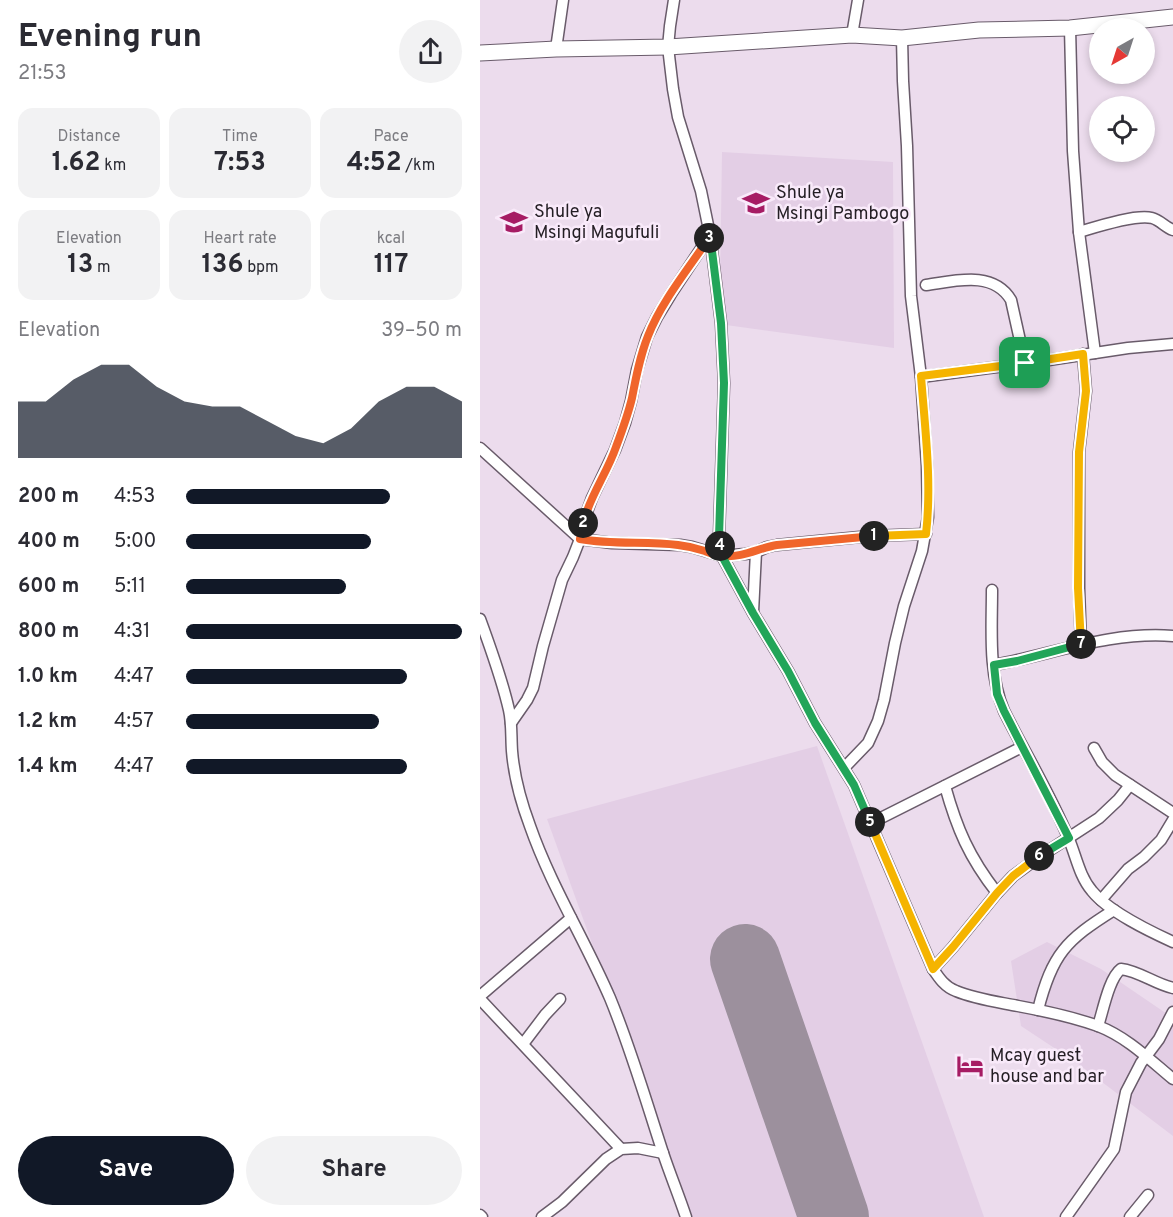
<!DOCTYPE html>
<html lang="en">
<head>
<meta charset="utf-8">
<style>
	body { margin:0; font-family:Overpass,sans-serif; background:#f2f2f3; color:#2b2b33; height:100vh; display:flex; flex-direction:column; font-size:22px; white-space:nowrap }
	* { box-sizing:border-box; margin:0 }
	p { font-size:20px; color:#7c7c81 }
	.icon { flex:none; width:33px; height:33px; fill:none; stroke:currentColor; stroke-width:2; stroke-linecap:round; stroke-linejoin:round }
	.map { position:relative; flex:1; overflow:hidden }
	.details { display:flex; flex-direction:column; background:#fff; width:480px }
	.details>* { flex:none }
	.needle { width:39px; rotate:219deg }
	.buttons { position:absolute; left:609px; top:18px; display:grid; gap:12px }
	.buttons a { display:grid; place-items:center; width:66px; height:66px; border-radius:50%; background:#fff; box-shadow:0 3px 9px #0003; font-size:30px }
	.pin { position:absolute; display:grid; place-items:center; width:51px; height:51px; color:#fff; margin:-26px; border-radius:12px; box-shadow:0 3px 9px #0006 }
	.km { position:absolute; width:30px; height:30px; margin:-15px; border-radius:50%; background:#222; color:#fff; font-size:16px; line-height:30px; text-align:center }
	.round { display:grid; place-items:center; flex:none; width:63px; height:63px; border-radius:32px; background:#f2f2f3 }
	.summary { display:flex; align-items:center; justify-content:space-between; height:102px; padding:0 18px }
	h1 { font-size:33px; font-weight:700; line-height:45px }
	.stats { display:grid; grid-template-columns:repeat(3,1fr); gap:9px; height:102px; padding:6px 18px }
	.stats div { display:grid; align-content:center; border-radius:15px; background:#f2f2f3; text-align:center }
	.stats b { font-size:26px; font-weight:700 }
	.stats small { font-size:16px; font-weight:400 }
	.stats p { font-size:16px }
	.chart { height:168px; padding:12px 18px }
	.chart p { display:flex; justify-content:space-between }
	.chart svg { width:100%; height:108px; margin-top:6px; fill:#111827; opacity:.7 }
	.primary-button { display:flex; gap:12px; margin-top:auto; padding:12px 18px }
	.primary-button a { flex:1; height:69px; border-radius:36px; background:#111827; color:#fff; font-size:24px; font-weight:700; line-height:69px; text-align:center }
	.primary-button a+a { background:#f2f2f3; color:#2b2b33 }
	ul { padding:0 18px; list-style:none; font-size:20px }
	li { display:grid; grid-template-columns:96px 72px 1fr; align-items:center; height:45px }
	li i { height:15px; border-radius:8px; background:#111827 }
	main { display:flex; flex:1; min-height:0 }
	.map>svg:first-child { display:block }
	.built { fill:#e3cee5 }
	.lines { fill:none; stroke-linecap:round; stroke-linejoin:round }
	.runway { stroke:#9c909d; stroke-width:70 }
	.street-casing { stroke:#695b6a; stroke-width:13 }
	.secondary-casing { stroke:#695b6a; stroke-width:17 }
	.street { stroke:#fff; stroke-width:10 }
	.secondary { stroke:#fff; stroke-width:15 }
	.split-1-casing { stroke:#fff; stroke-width:12 }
	.split-2-casing { stroke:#fff; stroke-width:12 }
	.split-3-casing { stroke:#fff; stroke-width:12 }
	.split-4-casing { stroke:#fff; stroke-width:12 }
	.split-5-casing { stroke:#fff; stroke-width:12 }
	.split-6-casing { stroke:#fff; stroke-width:12 }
	.split-7-casing { stroke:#fff; stroke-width:12 }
	.split-8-casing { stroke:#fff; stroke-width:12 }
	.split-1 { stroke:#f5b400; stroke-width:8 }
	.split-2 { stroke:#f0652b; stroke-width:8 }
	.split-3 { stroke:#f0652b; stroke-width:8 }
	.split-4 { stroke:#22a559; stroke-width:8 }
	.split-5 { stroke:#22a559; stroke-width:8 }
	.split-6 { stroke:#f5b400; stroke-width:8 }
	.split-7 { stroke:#22a559; stroke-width:8 }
	.split-8 { stroke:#f5b400; stroke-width:8 }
	.labels { text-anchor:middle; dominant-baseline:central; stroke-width:5; stroke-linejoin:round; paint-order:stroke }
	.poi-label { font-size:18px; fill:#241e24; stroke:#f9eafa; text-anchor:start }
</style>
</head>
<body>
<main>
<section class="details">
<div class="summary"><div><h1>Evening run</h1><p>21:53</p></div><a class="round"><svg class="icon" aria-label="share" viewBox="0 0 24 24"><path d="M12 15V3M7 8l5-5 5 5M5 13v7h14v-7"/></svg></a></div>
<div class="stats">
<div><p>Distance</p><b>1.62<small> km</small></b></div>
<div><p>Time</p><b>7:53</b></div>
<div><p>Pace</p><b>4:52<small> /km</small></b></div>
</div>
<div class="stats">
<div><p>Elevation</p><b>13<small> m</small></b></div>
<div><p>Heart rate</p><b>136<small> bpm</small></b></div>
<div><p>kcal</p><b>117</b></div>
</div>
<div class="chart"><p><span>Elevation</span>39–50 m</p>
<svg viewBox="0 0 160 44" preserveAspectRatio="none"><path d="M0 44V21L10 21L20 12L30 6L40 6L50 15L60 21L70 23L80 23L90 29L100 35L110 38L120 32L130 21L140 15L150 15L160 21V44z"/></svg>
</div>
<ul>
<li><b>200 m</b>4:53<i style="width:74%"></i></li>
<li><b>400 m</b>5:00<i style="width:67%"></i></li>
<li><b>600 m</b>5:11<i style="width:58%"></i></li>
<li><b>800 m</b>4:31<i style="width:100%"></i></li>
<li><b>1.0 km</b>4:47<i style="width:80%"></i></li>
<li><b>1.2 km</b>4:57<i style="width:70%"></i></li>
<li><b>1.4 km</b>4:47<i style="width:80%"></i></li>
</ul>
<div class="primary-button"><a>Save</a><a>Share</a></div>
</section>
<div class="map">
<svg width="693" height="1217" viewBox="0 0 693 1217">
	<rect width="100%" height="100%" fill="#ecdced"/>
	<g class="built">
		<path d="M242,152L413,162L414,348L246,325L240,286Z"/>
		<path d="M337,746L504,1217H211L67,819Z"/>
		<path d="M567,942L621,969L693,1018V1136L597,1063L541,1026L531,961Z"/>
	</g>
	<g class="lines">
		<path class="runway" d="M265,959L354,1217"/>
		<defs>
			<g id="street">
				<path d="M194,0L190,26L188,47L193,89L198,117L221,191L230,235L241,323L244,383L239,537L242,556L273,613L308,671L335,723L374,785L453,969C459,978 465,987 476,991C495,999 518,1002 538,1006C565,1011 593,1017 618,1026C647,1037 670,1060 693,1079"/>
				<path d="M590,28L593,151L599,232L615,353"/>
				<path d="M372,35L378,0"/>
				<path d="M76,49L83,0"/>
				<path d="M599,232C616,227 655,214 672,218C680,220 685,227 693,230"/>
				<path d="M446,285C475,281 513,270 531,300L545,363"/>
				<path d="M441,377L562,361L648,348L693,344"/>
				<path d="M0,448L100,539L132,543L200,545L212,547L242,556L265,554L276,552L287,547L297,545L390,536L446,534"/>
				<path d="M512,590C512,629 508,673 524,711C545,753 570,794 588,837C596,855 599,876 612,891C629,912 669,931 693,942"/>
				<path d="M273,612L276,552"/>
				<path d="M0,619C11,649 22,679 29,710C32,723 31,737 32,751C34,776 41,802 50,826C71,886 105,940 130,998C151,1049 166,1101 183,1153C190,1174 199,1196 206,1217"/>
				<path d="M601,644L599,588V452L606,391L603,354"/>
				<path d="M514,665C573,654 631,631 693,636"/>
				<path d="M31,723L47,700L53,688L63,646L82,580L93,557L100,539L104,520L112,498L135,450L145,423L151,401L157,370L167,337L177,317L191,294L230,235"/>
				<path d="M614,748L622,762L635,775L693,813"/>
				<path d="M364,768L388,743L398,721L404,700L415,643L424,606L442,551L448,517L447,466L441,377L431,296L427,146L423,81L422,38"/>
				<path d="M465,786C477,829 489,857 517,893"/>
				<path d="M391,823L542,747"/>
				<path d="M621,900L648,869L664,857L681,840L693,820"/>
				<path d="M453,969L473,947L517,893L533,876L559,857L619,818L638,800L650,785"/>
				<path d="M0,996L91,918"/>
				<path d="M0,999L141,1149"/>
				<path d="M558,1010C572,954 586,940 634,910"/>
				<path d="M618,1026C623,1011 629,978 641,969C659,971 675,984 693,988"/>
				<path d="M43,1044L65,1015L80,999"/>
				<path d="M0,1215L2,1217"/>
				<path d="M62,1217L82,1202L126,1159L141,1149L158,1148L183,1153"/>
				<path d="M586,1217L634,1149L646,1092L661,1063L679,1039L693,1012"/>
				<path d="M650,1217L668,1195"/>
			</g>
			<path id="secondary" d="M0,53L76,49L188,47L372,35L422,38L499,30L590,28L693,17"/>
		</defs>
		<use href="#street" class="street-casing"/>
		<use href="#secondary" class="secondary-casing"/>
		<use href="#street" class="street"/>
		<use href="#secondary" class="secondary"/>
	</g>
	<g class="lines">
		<defs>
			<path id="split-1" d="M394,536L446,534C452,482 445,429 441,376L545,363"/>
			<path id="split-2" d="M103,523L100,539C133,545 165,541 198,545C207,546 216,548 225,551C230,553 237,556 243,556C262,558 279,548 297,545L394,536"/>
			<path id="split-3" d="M103,523C110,496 127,473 136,447C142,431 148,415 152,398C156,377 160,356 168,336C181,302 209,268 229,238"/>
			<path id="split-4" d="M229,238L230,235L241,323L244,383L239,537L240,546"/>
			<path id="split-5" d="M240,546L242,556L273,613L308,671L335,723L374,785L390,822"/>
			<path id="split-6" d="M390,822L453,969L473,947L517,893L533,876L559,856"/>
			<path id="split-7" d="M559,856L589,838L524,711L517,694L514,665L537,661L601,644"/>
			<path id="split-8" d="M545,363L603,354L606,391L599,452L598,588L601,644"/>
		</defs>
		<use href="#split-1" class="split-1-casing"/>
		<use href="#split-2" class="split-2-casing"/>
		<use href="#split-3" class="split-3-casing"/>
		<use href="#split-4" class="split-4-casing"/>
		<use href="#split-5" class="split-5-casing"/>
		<use href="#split-6" class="split-6-casing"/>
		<use href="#split-7" class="split-7-casing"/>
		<use href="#split-8" class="split-8-casing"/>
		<use href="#split-1" class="split-1"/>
		<use href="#split-2" class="split-2"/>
		<use href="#split-3" class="split-3"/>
		<use href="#split-4" class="split-4"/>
		<use href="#split-5" class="split-5"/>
		<use href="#split-6" class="split-6"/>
		<use href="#split-7" class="split-7"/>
		<use href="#split-8" class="split-8"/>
	</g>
	<defs>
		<symbol id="school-bare" viewBox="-9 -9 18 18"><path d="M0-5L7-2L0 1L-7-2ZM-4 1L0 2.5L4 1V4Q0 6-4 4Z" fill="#a61c64" stroke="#f9eafa" stroke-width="2.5" paint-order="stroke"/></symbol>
		<symbol id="hotel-bare" viewBox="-9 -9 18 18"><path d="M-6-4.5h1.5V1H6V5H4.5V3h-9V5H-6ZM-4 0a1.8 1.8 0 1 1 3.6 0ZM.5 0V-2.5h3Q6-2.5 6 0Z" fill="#a61c64" stroke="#f9eafa" stroke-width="2.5" paint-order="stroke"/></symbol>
	</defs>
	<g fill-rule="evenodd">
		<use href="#school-bare" x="257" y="184" width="38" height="38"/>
		<use href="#school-bare" x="15" y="203" width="38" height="38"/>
		<use href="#hotel-bare" x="471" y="1047" width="38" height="38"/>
	</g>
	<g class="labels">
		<g class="poi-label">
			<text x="296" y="193">Shule ya<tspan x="296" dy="21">Msingi Pambogo</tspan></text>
			<text x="54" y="212">Shule ya<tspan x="54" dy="21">Msingi Magufuli</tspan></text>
			<text x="510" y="1056">Mcay guest<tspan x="510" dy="21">house and bar</tspan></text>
		</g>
	</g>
</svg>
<div class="buttons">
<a><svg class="needle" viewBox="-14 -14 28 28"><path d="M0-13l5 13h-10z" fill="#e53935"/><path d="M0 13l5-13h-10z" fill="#7c7c81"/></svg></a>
<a><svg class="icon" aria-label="locate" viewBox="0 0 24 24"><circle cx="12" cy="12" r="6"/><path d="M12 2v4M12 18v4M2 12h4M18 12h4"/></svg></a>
</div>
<div class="pin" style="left:545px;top:363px;background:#1e9e55"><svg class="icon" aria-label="arrive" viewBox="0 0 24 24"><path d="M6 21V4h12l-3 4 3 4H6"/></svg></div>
<b class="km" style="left:394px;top:536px">1</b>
<b class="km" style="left:103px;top:523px">2</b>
<b class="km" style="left:229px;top:238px">3</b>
<b class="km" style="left:240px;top:546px">4</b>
<b class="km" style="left:390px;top:822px">5</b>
<b class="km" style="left:559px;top:856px">6</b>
<b class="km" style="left:601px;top:644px">7</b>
</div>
</main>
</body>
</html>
